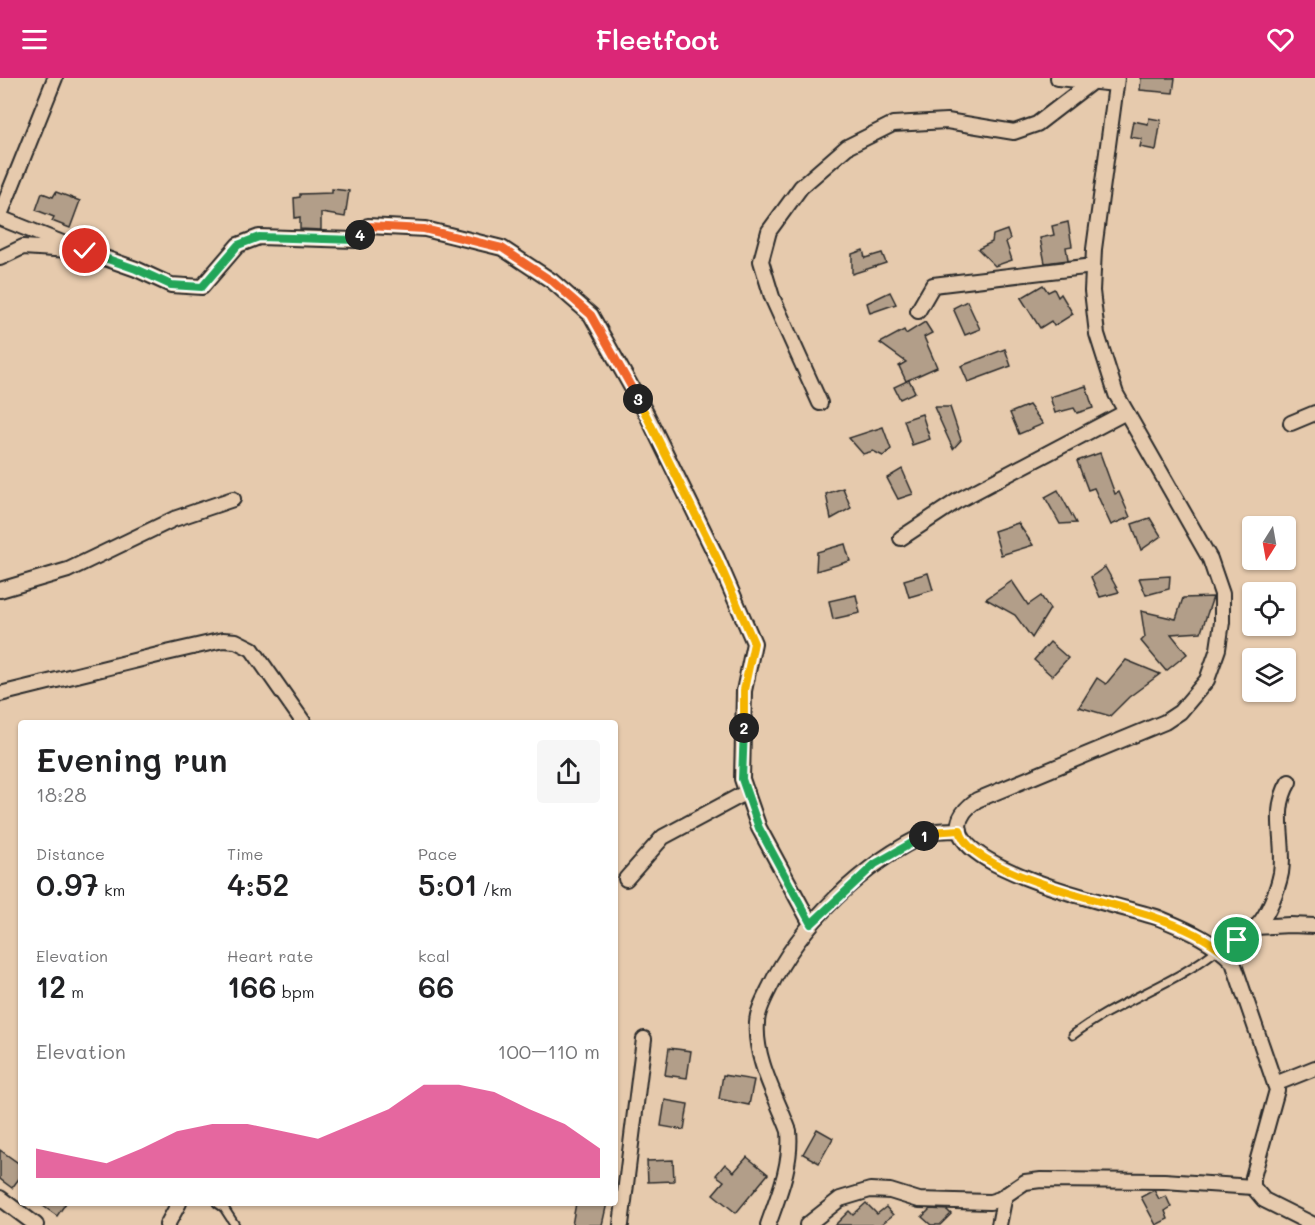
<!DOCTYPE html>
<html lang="en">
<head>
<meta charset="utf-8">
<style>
	body { margin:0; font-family:Mali,sans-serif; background:#f6f6f6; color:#202124; height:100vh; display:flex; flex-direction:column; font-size:22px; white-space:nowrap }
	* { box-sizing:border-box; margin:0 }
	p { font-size:20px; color:#757577 }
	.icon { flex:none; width:33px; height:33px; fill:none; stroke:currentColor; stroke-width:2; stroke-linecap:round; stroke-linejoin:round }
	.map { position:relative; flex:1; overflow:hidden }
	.sheet { position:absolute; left:18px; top:642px; width:600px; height:486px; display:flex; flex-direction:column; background:#fff; border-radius:6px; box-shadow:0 2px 4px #0004 }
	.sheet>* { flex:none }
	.needle { width:39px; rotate:191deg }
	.fabs { position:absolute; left:1242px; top:438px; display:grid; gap:12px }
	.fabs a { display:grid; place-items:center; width:54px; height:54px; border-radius:6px; background:#fff; box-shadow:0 2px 4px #0004; font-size:30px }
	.pin { position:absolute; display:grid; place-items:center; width:51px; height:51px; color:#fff; margin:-26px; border:3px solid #fff; border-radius:50%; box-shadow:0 2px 6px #0007 }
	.km { position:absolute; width:30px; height:30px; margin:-15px; border-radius:50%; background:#222; color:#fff; font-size:16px; line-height:30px; text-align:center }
	.round { display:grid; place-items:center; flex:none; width:63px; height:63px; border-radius:6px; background:#f6f6f6 }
	.head { display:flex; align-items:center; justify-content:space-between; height:102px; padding:0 18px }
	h1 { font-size:33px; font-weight:600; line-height:45px }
	.metrics { display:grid; grid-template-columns:repeat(3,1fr); gap:9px; height:102px; padding:6px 18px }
	.metrics div { display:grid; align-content:center }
	.metrics b { font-size:30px; font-weight:600 }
	.metrics small { font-size:16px; font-weight:400 }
	.metrics p { font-size:16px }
	.chart { height:168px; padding:12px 18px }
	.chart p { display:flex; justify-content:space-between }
	.chart svg { width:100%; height:108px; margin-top:6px; fill:#db2777; opacity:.7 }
	header { display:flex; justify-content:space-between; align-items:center; height:78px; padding:0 18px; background:#db2777; color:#fff; font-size:27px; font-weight:600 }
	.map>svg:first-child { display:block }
	.building { fill:#b29e89; stroke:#2b2b2b; stroke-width:1.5 }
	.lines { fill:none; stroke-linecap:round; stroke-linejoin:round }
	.service-casing { stroke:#2b2b2b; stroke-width:11 }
	.minor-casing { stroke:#2b2b2b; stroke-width:18 }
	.service { stroke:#e6caad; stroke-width:7 }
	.minor { stroke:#e6caad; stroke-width:14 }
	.split-1-casing { stroke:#fff; stroke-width:12 }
	.split-2-casing { stroke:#fff; stroke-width:12 }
	.split-3-casing { stroke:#fff; stroke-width:12 }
	.split-4-casing { stroke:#fff; stroke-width:12 }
	.split-5-casing { stroke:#fff; stroke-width:12 }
	.split-1 { stroke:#f5b400; stroke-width:8 }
	.split-2 { stroke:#22a559; stroke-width:8 }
	.split-3 { stroke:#f5b400; stroke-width:8 }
	.split-4 { stroke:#f0652b; stroke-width:8 }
	.split-5 { stroke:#22a559; stroke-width:8 }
</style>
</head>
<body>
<header><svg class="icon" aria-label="menu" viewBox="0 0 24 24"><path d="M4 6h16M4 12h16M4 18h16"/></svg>Fleetfoot<svg class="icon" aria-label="heart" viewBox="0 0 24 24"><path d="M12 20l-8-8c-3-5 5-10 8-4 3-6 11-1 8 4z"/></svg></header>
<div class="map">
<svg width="1315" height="1147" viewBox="0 0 1315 1147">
	<rect width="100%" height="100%" fill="#e6caad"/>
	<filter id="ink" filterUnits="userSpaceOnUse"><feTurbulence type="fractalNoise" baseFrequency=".0167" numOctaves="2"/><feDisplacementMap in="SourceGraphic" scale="12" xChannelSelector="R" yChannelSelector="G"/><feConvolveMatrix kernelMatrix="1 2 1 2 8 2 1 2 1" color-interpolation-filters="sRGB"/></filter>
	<g filter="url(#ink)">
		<g class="building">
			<path d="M1141,0H1175L1173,15L1140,12Z"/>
			<path d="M1149,40L1161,42L1156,72L1140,69L1142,61L1130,59L1133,43L1148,46Z"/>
			<path d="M332,111L349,113L345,139L321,135V152L300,151V139L295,140L294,120L300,119V116L332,115Z"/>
			<path d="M56,114L80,123L70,150L52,143L54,139L36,132L42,115L53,119Z"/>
			<path d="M1068,144L1072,168L1066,169L1068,182L1045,185L1040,160L1054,157L1052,148Z"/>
			<path d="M1007,152L1010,161L1006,164L1012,182L995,188L978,171L992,164L993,157Z"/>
			<path d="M863,172L865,180L882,175L886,185L852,196V176Z"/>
			<path d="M1043,207L1048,214L1054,211L1058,219L1061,216L1073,236L1054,248L1051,243L1040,250L1021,220Z"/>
			<path d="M890,214L896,226L870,235L867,225Z"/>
			<path d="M967,223L980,251L965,257L953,230Z"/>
			<path d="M925,244L932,255L924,259L937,289L906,303L899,288L906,284L880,265L904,252L906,256Z"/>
			<path d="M1005,271L1011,288L968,304L961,288Z"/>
			<path d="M909,302L915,314L900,321L894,309Z"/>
			<path d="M1086,308L1093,330L1077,335L1074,330L1055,335L1050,319Z"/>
			<path d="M1029,327L1043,346L1019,356L1010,335Z"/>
			<path d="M934,329H950L961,362L953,371Z"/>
			<path d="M922,336L930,361L912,367L904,342Z"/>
			<path d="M883,349L891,371L883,378L873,373L863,376L849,360Z"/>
			<path d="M1100,375L1115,416L1119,414L1130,439L1111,447L1094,410L1088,412L1077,383Z"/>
			<path d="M902,391L913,416L898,421L887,400Z"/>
			<path d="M843,410L851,430L831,441L826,416Z"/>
			<path d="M1058,412L1076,445L1060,446L1045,419Z"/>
			<path d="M1150,440L1161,458L1141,472L1132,446Z"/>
			<path d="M1018,445L1033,467L1001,477L994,453Z"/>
			<path d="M845,466L850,483L816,493L817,474Z"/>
			<path d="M1105,489L1119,514L1100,519L1091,499Z"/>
			<path d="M928,495L933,512L909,519L904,502Z"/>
			<path d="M1170,498L1169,511L1146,517L1139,500Z"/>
			<path d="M1012,503L1028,527L1041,518L1050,531L1032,560L1015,537L986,521Z"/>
			<path d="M856,517L860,535L833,541L829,523Z"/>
			<path d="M1213,519L1201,554L1171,556L1187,576L1166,593L1141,563L1145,559L1141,533L1176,541L1183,520Z"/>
			<path d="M1050,564L1068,580L1052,598L1034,582Z"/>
			<path d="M1126,582L1160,596L1129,619L1110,638L1079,629L1097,600L1106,606Z"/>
			<path d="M669,970L691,973L687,1000L665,997Z"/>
			<path d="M723,997L754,1002L749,1027L719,1021Z"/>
			<path d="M665,1022L688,1026L684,1052L661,1048Z"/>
			<path d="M817,1051L833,1060L819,1085L803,1076Z"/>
			<path d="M0,1072L21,1087V1098L12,1110L0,1101Z"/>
			<path d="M747,1079L768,1096L736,1135L713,1116L724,1103L716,1097L725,1086L734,1094Z"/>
			<path d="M673,1082L674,1103L648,1104L647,1083Z"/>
			<path d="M1154,1112L1159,1121L1166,1118L1171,1129L1165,1133L1168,1141L1156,1147L1141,1119Z"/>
			<path d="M39,1125H66L57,1138Z"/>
			<path d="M576,1125H607L602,1147H572Z"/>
			<path d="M866,1125L877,1136L886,1129L893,1137L880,1147H835L849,1133L853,1137Z"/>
			<path d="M930,1131L947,1132L951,1136L940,1147H931L922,1139Z"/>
		</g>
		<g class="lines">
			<defs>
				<g id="service">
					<path d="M1073,957C1118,922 1175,907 1219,870"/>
					<path d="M217,1125L224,1130L235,1147"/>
				</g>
				<g id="minor">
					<path d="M1058,0L1116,6"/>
					<path d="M1117,0L1094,171L1092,213L1097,256L1116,316L1210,481L1222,516V544L1218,571L1207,602L1180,634L1165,644L977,722C892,782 1132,830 1159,840C1185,851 1213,862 1233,884L1277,1012L1253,1099V1109L1264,1122L1314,1147"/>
					<path d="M0,137L55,0"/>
					<path d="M0,140L65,166"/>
					<path d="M0,180L23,169L85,173L136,191L171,207L202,209L238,167L259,159L355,162L368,148L425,151L502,170L552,203L591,237L646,335L717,480L754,565L744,613L742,701L759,750L811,846"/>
					<path d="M918,233L933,207L1093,188"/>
					<path d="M820,325L772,219L761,183L769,153L801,109L847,69L893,46L947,43L1014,54L1037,46L1093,3"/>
					<path d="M1291,345L1315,335"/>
					<path d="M901,460L957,423L1126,334"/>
					<path d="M0,512L68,492L174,441L233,421"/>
					<path d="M0,616L162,576L223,562L236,563L252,571L304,645"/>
					<path d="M626,801L663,759L747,714"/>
					<path d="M1255,849L1290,847L1315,848"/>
					<path d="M1226,876C1234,863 1245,858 1256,849C1268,838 1278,810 1281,795C1286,763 1271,734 1289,704"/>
					<path d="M1275,1006L1315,990"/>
					<path d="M0,1120L36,1147"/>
					<path d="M167,1147L179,1125"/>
					<path d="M621,1147L644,961"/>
					<path d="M768,1147C779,1116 792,1086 789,1053C777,1020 754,981 757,945C757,934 764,921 769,911C799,847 864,784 929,755C938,751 951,753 960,752"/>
					<path d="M807,1147L840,1121L870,1112L890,1113L919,1122L990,1124L1000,1121L1025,1104L1041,1102L1164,1103L1253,1109"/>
					<path d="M999,1147L1005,1117"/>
				</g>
			</defs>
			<use href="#service" class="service-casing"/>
			<use href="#minor" class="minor-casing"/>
			<use href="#service" class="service"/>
			<use href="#minor" class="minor"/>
		</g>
	</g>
	<g class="lines" filter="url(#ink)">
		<defs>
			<path id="split-1" d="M924,758L931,754L960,752C968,797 1118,825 1157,840C1181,848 1207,860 1226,876L1237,862"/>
			<path id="split-2" d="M744,650L742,701L759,750L811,846L875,786L924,758"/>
			<path id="split-3" d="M638,321L717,480L754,565L744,612V650"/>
			<path id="split-4" d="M360,157L368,148L424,151L502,170L552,203L591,237L638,321"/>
			<path id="split-5" d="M85,173L136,191L171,207L202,209L238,167L259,159L356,162L360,157"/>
		</defs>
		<use href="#split-1" class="split-1-casing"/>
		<use href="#split-2" class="split-2-casing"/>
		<use href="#split-3" class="split-3-casing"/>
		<use href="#split-4" class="split-4-casing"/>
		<use href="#split-5" class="split-5-casing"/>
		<use href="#split-1" class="split-1"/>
		<use href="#split-2" class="split-2"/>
		<use href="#split-3" class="split-3"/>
		<use href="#split-4" class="split-4"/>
		<use href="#split-5" class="split-5"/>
	</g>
</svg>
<div class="fabs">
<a><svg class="needle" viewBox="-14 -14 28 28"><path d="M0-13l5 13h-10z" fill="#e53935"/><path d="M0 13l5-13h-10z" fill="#757577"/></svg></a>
<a><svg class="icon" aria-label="locate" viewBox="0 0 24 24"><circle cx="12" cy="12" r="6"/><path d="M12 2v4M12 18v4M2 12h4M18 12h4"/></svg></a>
<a><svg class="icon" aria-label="layers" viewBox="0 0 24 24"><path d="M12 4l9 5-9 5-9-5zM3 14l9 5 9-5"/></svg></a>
</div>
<div class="pin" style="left:1237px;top:862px;background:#1e9e55"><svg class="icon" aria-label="arrive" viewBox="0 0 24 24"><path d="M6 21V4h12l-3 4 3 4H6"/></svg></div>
<div class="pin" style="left:85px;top:173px;background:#d93025"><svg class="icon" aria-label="check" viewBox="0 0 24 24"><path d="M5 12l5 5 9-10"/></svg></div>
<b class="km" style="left:924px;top:758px">1</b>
<b class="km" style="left:744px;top:650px">2</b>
<b class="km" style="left:638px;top:321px">3</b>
<b class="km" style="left:360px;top:157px">4</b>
<section class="sheet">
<div class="head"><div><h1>Evening run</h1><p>18:28</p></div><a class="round"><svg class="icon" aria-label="share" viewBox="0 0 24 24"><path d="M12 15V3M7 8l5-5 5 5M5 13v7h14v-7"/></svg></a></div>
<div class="metrics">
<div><p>Distance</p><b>0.97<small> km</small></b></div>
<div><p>Time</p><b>4:52</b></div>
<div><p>Pace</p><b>5:01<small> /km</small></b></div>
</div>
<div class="metrics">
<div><p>Elevation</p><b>12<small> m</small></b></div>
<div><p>Heart rate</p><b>166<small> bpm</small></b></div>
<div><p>kcal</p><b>66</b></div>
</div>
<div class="chart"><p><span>Elevation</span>100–110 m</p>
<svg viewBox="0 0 160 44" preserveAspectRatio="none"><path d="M0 44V32L10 35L20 38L30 32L40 25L50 22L60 22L70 25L80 28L90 22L100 16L110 6L120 6L130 9L140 16L150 22L160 32V44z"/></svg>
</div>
</section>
</div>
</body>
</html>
